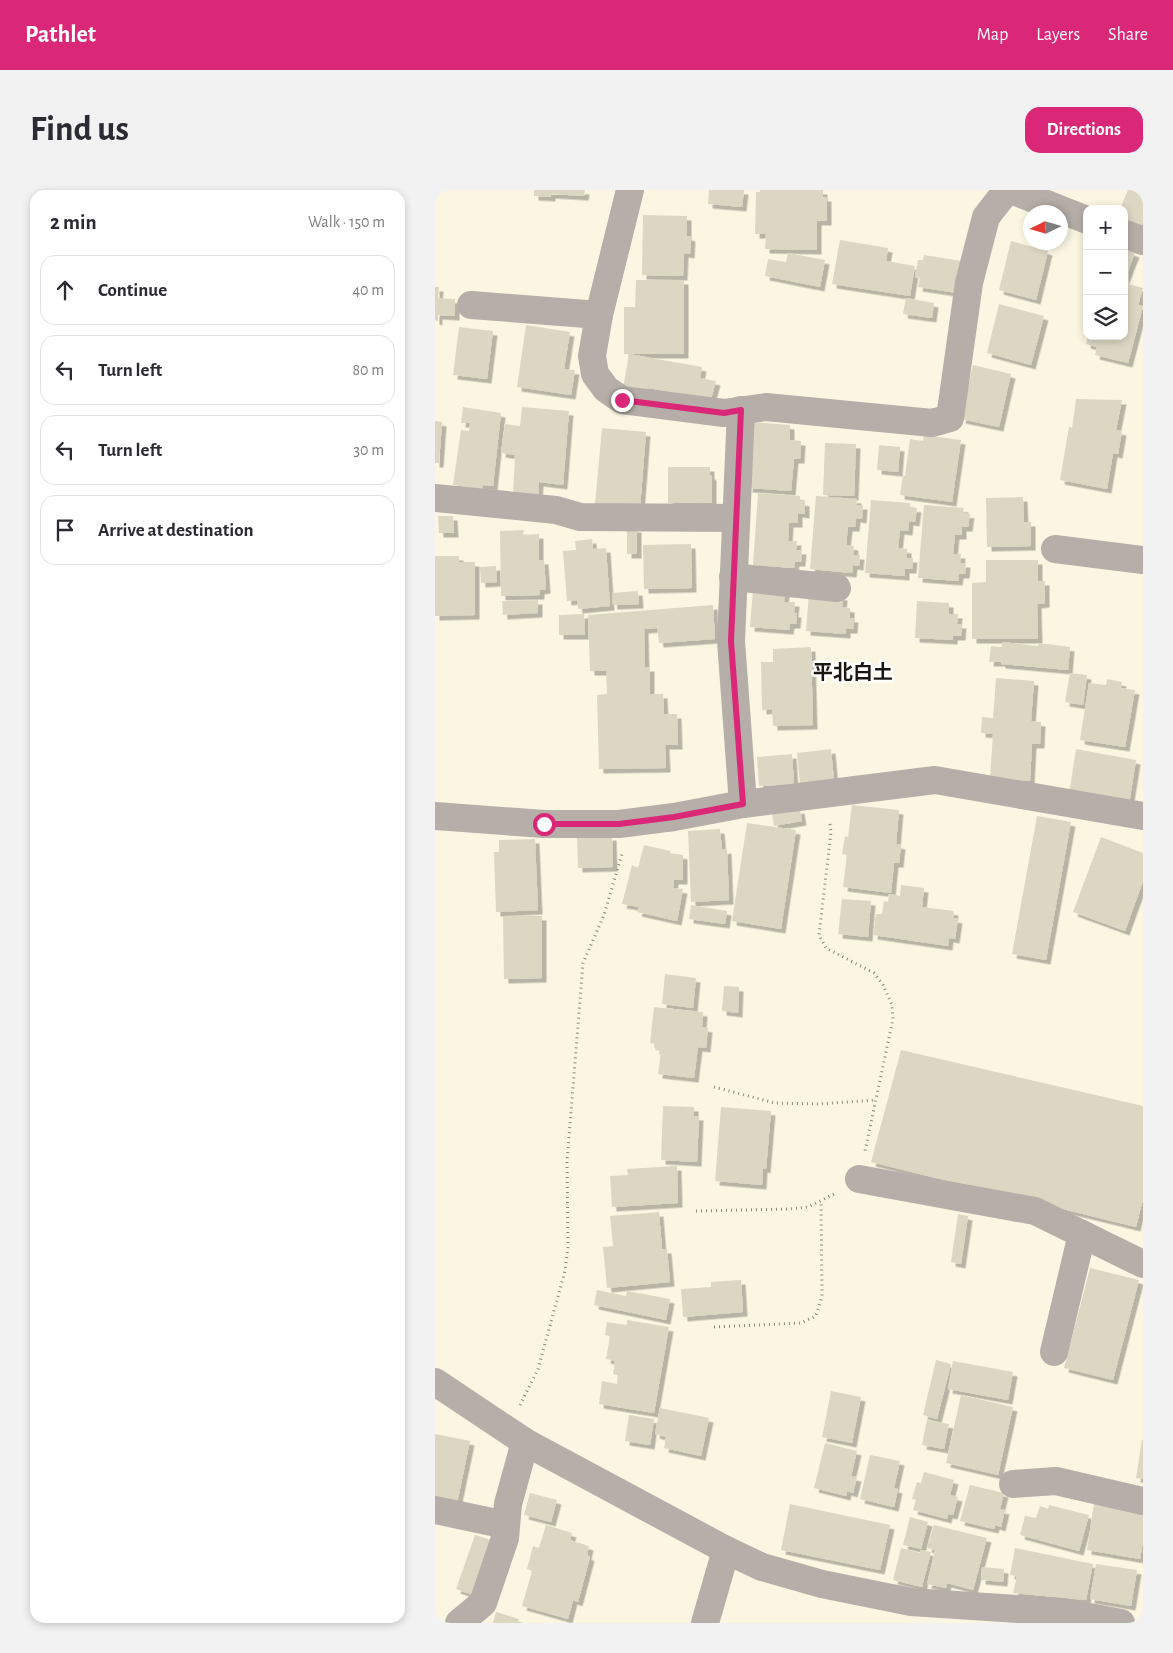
<!DOCTYPE html>
<html lang="en">
<head>
<meta charset="utf-8">
<style>
  :root { --surface:#fff; --page:#f2f2f3; --text:#2b2b33; --muted:#7c7c81; --line:#e1e1e2; --accent:#db2777 }
  body { margin:0; font-family:"Alegreya Sans","Noto Sans JP",sans-serif; background:var(--page); color:var(--text) }
  .controls { position:absolute; right:15px; top:15px; display:grid; overflow:hidden; border-radius:10px; box-shadow:0 2px 8px #0003 }
  .controls button { width:45px; height:45px; display:grid; place-items:center; padding:0; border:0; border-bottom:1px solid var(--line); background:var(--surface); color:var(--text); font:25px sans-serif }
  .compass { position:absolute; left:588px; top:15px; width:45px; height:45px; border-radius:50%; background:var(--surface); box-shadow:0 2px 8px #0003; rotate:265deg }
  .stop { position:absolute; width:15px; height:15px; margin:-11px; border:4px solid #db2777; border-radius:50%; background:#fff }
  .stop.end { background:#db2777; border-color:#fff; box-shadow:0 1px 5px #0008 }
  .list { margin:0; padding:0; list-style:none }
  h2 { display:flex; justify-content:space-between; align-items:center; height:65px; margin:0; padding:0 20px; font-size:21px }
  h2 small { font-size:16px; font-weight:400; color:var(--muted) }
  .list li { display:grid; grid-template-columns:32px 1fr auto; gap:15px; align-items:center; box-sizing:border-box; height:70px; margin:0 10px 10px; padding:0 10px; border:1px solid var(--line); border-radius:15px }
  .list b { display:block; font-size:19px; white-space:nowrap }
  .list em { font-size:16px; font-style:normal; color:var(--muted) }
  .icon { flex:none; width:28px; height:28px; fill:none; stroke:currentColor; stroke-width:2; stroke-linecap:round; stroke-linejoin:round }
  .map { position:relative; flex:none; width:708px; height:1433px; overflow:hidden; border-radius:15px }
  header { display:flex; align-items:center; gap:30px; box-sizing:border-box; height:70px; padding:0 25px; background:var(--accent); color:#fff }
  header strong { font-size:24px }
  nav { display:flex; gap:28px; margin-inline-start:auto; font-size:18px }
  .intro { display:flex; align-items:center; justify-content:space-between; box-sizing:border-box; height:120px; padding:0 30px }
  h1 { margin:0; font-size:35px }
  .button { padding:12px 22px; border-radius:15px; background:var(--accent); color:#fff; font-size:18px; font-weight:700 }
  main { display:flex; gap:30px; padding:0 30px }
  aside { flex:1; background:var(--surface); border-radius:15px; box-shadow:0 2px 8px #0003 }
  .map>svg:first-child { display:block }
  .building { fill:#dbd7c3; filter:url(#shadow) }
  .lines { fill:none; stroke-linecap:round; stroke-linejoin:round }
  .path { stroke:#8c897c; stroke-width:3; stroke-dasharray:1 4; stroke-linecap:butt }
  .minor { stroke:#b6aea8; stroke-width:28 }
  .route { stroke:#db2777; stroke-width:6 }
  .labels { text-anchor:middle; dominant-baseline:central; stroke-width:5; stroke-linejoin:round; paint-order:stroke }
  .quarter-label { font-size:20px; font-weight:bold; fill:#181610; stroke:#fff }
</style>
</head>
<body>
<header>
<strong>Pathlet</strong>
<nav><a>Map</a><a>Layers</a><a>Share</a></nav>
</header>
<div class="intro"><h1>Find us</h1><a class="button">Directions</a></div>
<main>
<aside>
<h2>2 min<small>Walk · 150 m</small></h2>
<ul class="list">
<li><svg class="icon" aria-label="ahead" viewBox="0 0 24 24"><path d="M12 20V5M6 11l6-6 6 6"/></svg><div><b>Continue</b></div><em>40 m</em></li>
<li><svg class="icon" aria-label="left" viewBox="0 0 24 24"><path d="M17 20v-9H6M10 6l-5 5 5 5"/></svg><div><b>Turn left</b></div><em>80 m</em></li>
<li><svg class="icon" aria-label="left" viewBox="0 0 24 24"><path d="M17 20v-9H6M10 6l-5 5 5 5"/></svg><div><b>Turn left</b></div><em>30 m</em></li>
<li><svg class="icon" aria-label="arrive" viewBox="0 0 24 24"><path d="M6 21V4h12l-3 4 3 4H6"/></svg><div><b>Arrive at destination</b></div></li>
</ul>
</aside>
<div class="map">
<svg width="708" height="1433" viewBox="0 0 708 1433">
  <defs>
    <filter id="shadow"><feDropShadow dx="4.5" dy="4.5" stdDeviation="0" flood-color="#0004"/></filter>
  </defs>
  <rect width="100%" height="100%" fill="#faf6e2"/>
  <g class="building">
    <polygon points="99,0 150,0 149,6 116,4 116,7 99,6"/>
    <polygon points="274,0 309,0 307,17 273,14"/>
    <polygon points="325,0 388,0 388,7 392,7 392,31 382,31 382,60 330,59 331,44 320,44 321,2 325,2"/>
    <polygon points="693,0 708,0 708,35 689,28 689,19 685,19"/>
    <polygon points="208,25 252,26 252,46 256,47 255,64 249,63 248,86 207,85"/>
    <polygon points="405,50 453,58 451,71 480,76 475,106 397,94"/>
    <polygon points="576,51 613,61 601,110 564,100"/>
    <polygon points="689,59 700,63 689,91"/>
    <polygon points="353,63 390,70 385,97 330,86 333,69 351,72"/>
    <polygon points="489,65 527,71 522,103 483,97 485,88 480,87 483,70 488,70"/>
    <polygon points="201,90 249,90 249,164 189,164 189,117 200,117"/>
    <polygon points="689,93 708,98 703,115 708,116 693,173 660,165 662,157 651,154 653,146 689,146"/>
    <polygon points="0,97 4,97 3,108 20,109 20,126 3,125 3,131 0,130"/>
    <polygon points="471,108 499,113 497,128 468,124"/>
    <polygon points="564,114 609,126 596,175 552,163"/>
    <polygon points="91,135 135,142 129,179 140,180 136,205 82,197"/>
    <polygon points="24,137 58,141 52,189 18,185"/>
    <polygon points="194,164 267,177 265,188 281,191 276,209 213,198 213,203 188,198"/>
    <polygon points="538,175 576,184 564,237 526,229"/>
    <polygon points="641,209 687,210 681,240 687,241 683,264 678,263 672,299 625,290 634,237 637,238"/>
    <polygon points="28,217 66,223 58,296 48,295 47,299 18,295 26,240 34,241 35,233 26,233"/>
    <polygon points="87,217 134,221 128,295 104,292 103,308 78,305 80,265 66,263 70,234 85,236"/>
    <polygon points="0,231 7,232 4,273 0,273"/>
    <polygon points="318,232 355,235 355,250 366,251 365,269 359,269 356,301 313,298"/>
    <polygon points="167,238 211,242 205,318 160,314"/>
    <polygon points="489,245 526,250 517,312 465,305 468,286 470,286 475,249 488,251"/>
    <polygon points="390,253 421,254 419,306 388,305"/>
    <polygon points="444,255 465,257 463,282 442,280"/>
    <polygon points="233,277 275,277 275,285 277,286 277,313 233,313"/>
    <polygon points="323,303 365,306 365,311 370,312 370,324 363,323 363,333 354,333 353,351 362,351 361,360 367,360 366,372 360,372 359,378 318,375"/>
    <polygon points="381,306 422,309 421,315 428,315 427,329 421,328 420,337 413,337 411,355 419,356 418,365 425,365 424,376 418,375 417,383 375,379"/>
    <polygon points="588,307 589,332 596,332 596,356 552,357 551,308"/>
    <polygon points="436,310 475,313 475,317 482,318 480,332 474,331 473,341 465,340 463,358 472,359 472,368 478,368 477,379 470,379 470,386 430,383"/>
    <polygon points="489,315 529,318 528,323 535,324 533,337 527,337 527,345 520,345 518,364 526,364 525,373 531,373 530,384 524,384 523,391 483,388"/>
    <polygon points="3,326 18,326 19,343 4,343"/>
    <rect x="192" y="338" width="10" height="26"/>
    <polygon points="89,340 88,345 104,344 104,370 109,370 111,399 105,400 105,405 66,406 65,341"/>
    <polygon points="157,349 158,359 171,358 175,416 143,419 142,410 132,411 128,361 141,360 140,351"/>
    <polygon points="256,354 257,398 209,399 208,355"/>
    <polygon points="0,366 24,366 24,372 40,372 40,425 0,426"/>
    <polygon points="551,370 603,370 603,391 610,391 610,413 602,414 603,449 537,449 537,393 551,392"/>
    <polygon points="61,376 62,392 46,393 45,377"/>
    <polygon points="318,400 350,402 349,412 360,412 359,423 362,423 361,434 355,434 354,440 315,437"/>
    <polygon points="203,401 204,414 178,415 177,403"/>
    <polygon points="374,403 408,406 407,417 415,418 415,428 419,428 418,439 411,439 411,444 371,441"/>
    <polygon points="103,410 103,423 68,425 67,411"/>
    <polygon points="482,411 514,413 514,424 523,424 522,434 527,434 526,446 518,446 518,450 480,448"/>
    <polygon points="278,415 280,449 224,453 222,438 209,439 210,477 215,477 215,504 228,504 229,524 242,524 243,555 230,555 231,578 164,579 162,505 172,504 171,481 155,481 153,425"/>
    <polygon points="149,424 150,445 124,445 124,425"/>
    <polygon points="567,452 603,456 604,453 635,457 633,480 566,474 566,472 554,472 556,456 567,457"/>
    <polygon points="376,457 378,535 338,536 337,519 327,520 326,472 338,472 338,459"/>
    <polygon points="635,483 652,485 648,515 630,512"/>
    <polygon points="561,488 599,491 596,531 606,532 605,554 597,554 595,591 555,588 558,544 546,543 547,527 558,528"/>
    <polygon points="672,489 687,492 686,498 700,500 690,557 645,550 654,493 671,495"/>
    <polygon points="396,559 399,591 365,594 362,563"/>
    <polygon points="641,559 701,570 694,614 634,604"/>
    <polygon points="357,564 359,594 324,596 322,567"/>
    <polygon points="417,615 464,620 461,654 466,655 464,673 459,673 456,703 408,697 412,665 407,664 410,646 413,647"/>
    <polygon points="365,619 367,631 339,636 337,624"/>
    <polygon points="602,626 636,632 611,770 577,764"/>
    <polygon points="312,633 361,640 346,739 297,731"/>
    <polygon points="285,639 287,660 292,659 294,710 256,712 253,641"/>
    <polygon points="177,646 178,677 143,678 142,647"/>
    <polygon points="666,647 708,663 708,691 690,741 638,722"/>
    <polygon points="100,649 103,720 61,722 59,662 64,662 64,650"/>
    <polygon points="209,655 235,661 235,663 248,665 248,690 239,690 238,698 248,699 242,731 202,722 204,717 187,714 197,675 203,678"/>
    <polygon points="466,695 489,698 487,717 519,721 518,728 523,729 520,749 514,748 513,756 438,745 441,724 447,724 449,711 453,712 454,704 465,706"/>
    <polygon points="407,709 436,711 433,747 403,744"/>
    <polygon points="256,715 292,721 290,734 254,729"/>
    <polygon points="68,726 107,726 107,788 69,789"/>
    <polygon points="230,784 261,788 258,818 227,814"/>
    <polygon points="289,796 304,797 303,823 287,821"/>
    <polygon points="219,817 268,822 267,837 273,838 271,858 263,857 259,888 223,884 226,861 220,860 221,854 215,853"/>
    <polygon points="466,860 708,916 708,1009 701,1037 436,972"/>
    <polygon points="228,916 259,917 259,926 264,926 262,972 226,970"/>
    <polygon points="286,917 336,921 331,979 328,978 327,995 280,991"/>
    <polygon points="242,976 243,1013 177,1017 175,986 193,985 192,979"/>
    <polygon points="224,1022 227,1059 232,1059 235,1092 172,1098 168,1057 178,1056 175,1026"/>
    <polygon points="523,1024 533,1026 526,1074 516,1072"/>
    <polygon points="655,1078 704,1090 678,1190 629,1178"/>
    <polygon points="306,1090 308,1122 248,1127 246,1099 276,1097 276,1092"/>
    <polygon points="162,1100 191,1106 192,1101 235,1109 231,1130 159,1115"/>
    <polygon points="192,1130 234,1137 219,1223 164,1214 167,1191 182,1194 183,1185 178,1184 180,1171 171,1169 175,1146 170,1145 172,1132 192,1135"/>
    <polygon points="501,1170 516,1174 502,1229 488,1225"/>
    <polygon points="518,1171 578,1182 573,1210 513,1199"/>
    <polygon points="396,1201 426,1207 417,1253 387,1247"/>
    <polygon points="526,1205 578,1217 563,1285 511,1273"/>
    <polygon points="225,1218 274,1228 266,1266 229,1258 231,1247 220,1244"/>
    <polygon points="194,1225 219,1229 215,1255 190,1251"/>
    <polygon points="492,1230 514,1234 509,1259 487,1255"/>
    <polygon points="0,1244 35,1251 21,1318 0,1314"/>
    <polygon points="707,1250 708,1250 708,1289 701,1288"/>
    <polygon points="390,1253 422,1261 416,1286 422,1287 418,1303 412,1301 411,1306 379,1298"/>
    <polygon points="435,1265 465,1271 459,1298 463,1299 459,1317 425,1309"/>
    <polygon points="489,1282 519,1290 515,1305 523,1307 518,1325 513,1324 512,1329 478,1320 481,1310 477,1309 482,1292 486,1293"/>
    <polygon points="535,1295 569,1303 565,1319 570,1320 566,1337 560,1335 559,1339 525,1331"/>
    <polygon points="95,1303 122,1310 116,1332 89,1325"/>
    <polygon points="659,1313 708,1322 708,1350 705,1369 652,1360"/>
    <polygon points="355,1314 455,1335 445,1380 346,1360"/>
    <polygon points="614,1315 654,1325 644,1361 585,1345 590,1326 601,1328 605,1316 613,1319"/>
    <polygon points="475,1327 493,1332 486,1359 468,1355"/>
    <polygon points="111,1335 137,1343 135,1350 154,1356 152,1365 155,1367 143,1412 138,1410 133,1429 87,1416 97,1381 92,1379 98,1356 104,1358"/>
    <polygon points="499,1335 552,1348 538,1400 512,1393 511,1398 492,1394 500,1360 492,1358"/>
    <polygon points="40,1345 59,1351 41,1406 21,1399"/>
    <polygon points="466,1358 485,1363 486,1360 496,1362 487,1397 458,1390"/>
    <polygon points="580,1358 658,1374 651,1410 578,1403 582,1386 575,1385"/>
    <polygon points="661,1374 702,1380 696,1416 655,1409"/>
    <polygon points="547,1377 569,1379 568,1392 546,1390"/>
    <polygon points="61,1422 84,1429 83,1433 58,1433"/>
  </g>
  <g class="lines">
    <g class="path">
      <polyline points="395,634 396,642 384,745 391,758 439,783 448,795 457,815 458,829 430,961"/>
      <polyline points="279,897 340,913 384,914 441,910"/>
      <polyline points="261,1021 354,1019 373,1017 399,1004"/>
      <polyline points="279,1137 366,1133 381,1126 387,1106 386,1011"/>
      <polyline points="85,1215 103,1179 130,1081 133,1057 132,972 148,773 169,725 187,664"/>
    </g>
    <g class="minor">
      <polyline points="195,0 164,125 157,166 160,184 171,199 187,210 289,223 331,217 497,233 515,228 534,93 551,27 572,0"/>
      <polyline points="576,0 652,30"/>
      <polyline points="689,44 708,51"/>
      <polyline points="36,115 164,125"/>
      <polyline points="306,220 296,451 308,614"/>
      <polyline points="0,308 121,320 145,327 301,328"/>
      <polyline points="620,359 708,370"/>
      <polyline points="298,387 402,398"/>
      <polyline points="0,626 109,634 184,634 239,627 308,614 500,590 708,626"/>
      <polyline points="424,989 600,1021 708,1074"/>
      <polyline points="619,1162 647,1044"/>
      <polyline points="0,1192 90,1252 291,1360 327,1377 387,1394 476,1412 628,1422 686,1433"/>
      <polyline points="578,1294 621,1291 708,1311"/>
      <polyline points="0,1320 71,1335"/>
      <polyline points="24,1433 48,1413 70,1348 73,1314 90,1252"/>
      <polyline points="270,1433 291,1360"/>
    </g>
  </g>
  <g class="lines">
    <polyline class="route" points="109,634 184,634 239,627 308,614 296,451 306,220 289,223 187,210"/>
  </g>
  <g class="labels">
    <g class="quarter-label">
      <text x="418" y="483">平北白土</text>
    </g>
  </g>
</svg>
<div class="controls">
<button>+</button>
<button>−</button>
<button><svg class="icon" aria-label="layers" viewBox="0 0 24 24"><path d="M12 4l9 5-9 5-9-5zM3 14l9 5 9-5"/></svg></button>
</div>
<svg class="compass" viewBox="-18 -18 36 36"><path d="M0-13l5 13h-10z" fill="#e53935"/><path d="M0 13l5-13h-10z" fill="#7c7c81"/></svg>
<div class="stop" style="left:109px;top:634px"></div>
<div class="stop end" style="left:187px;top:210px"></div>
</div>
</main>
</body>
</html>
